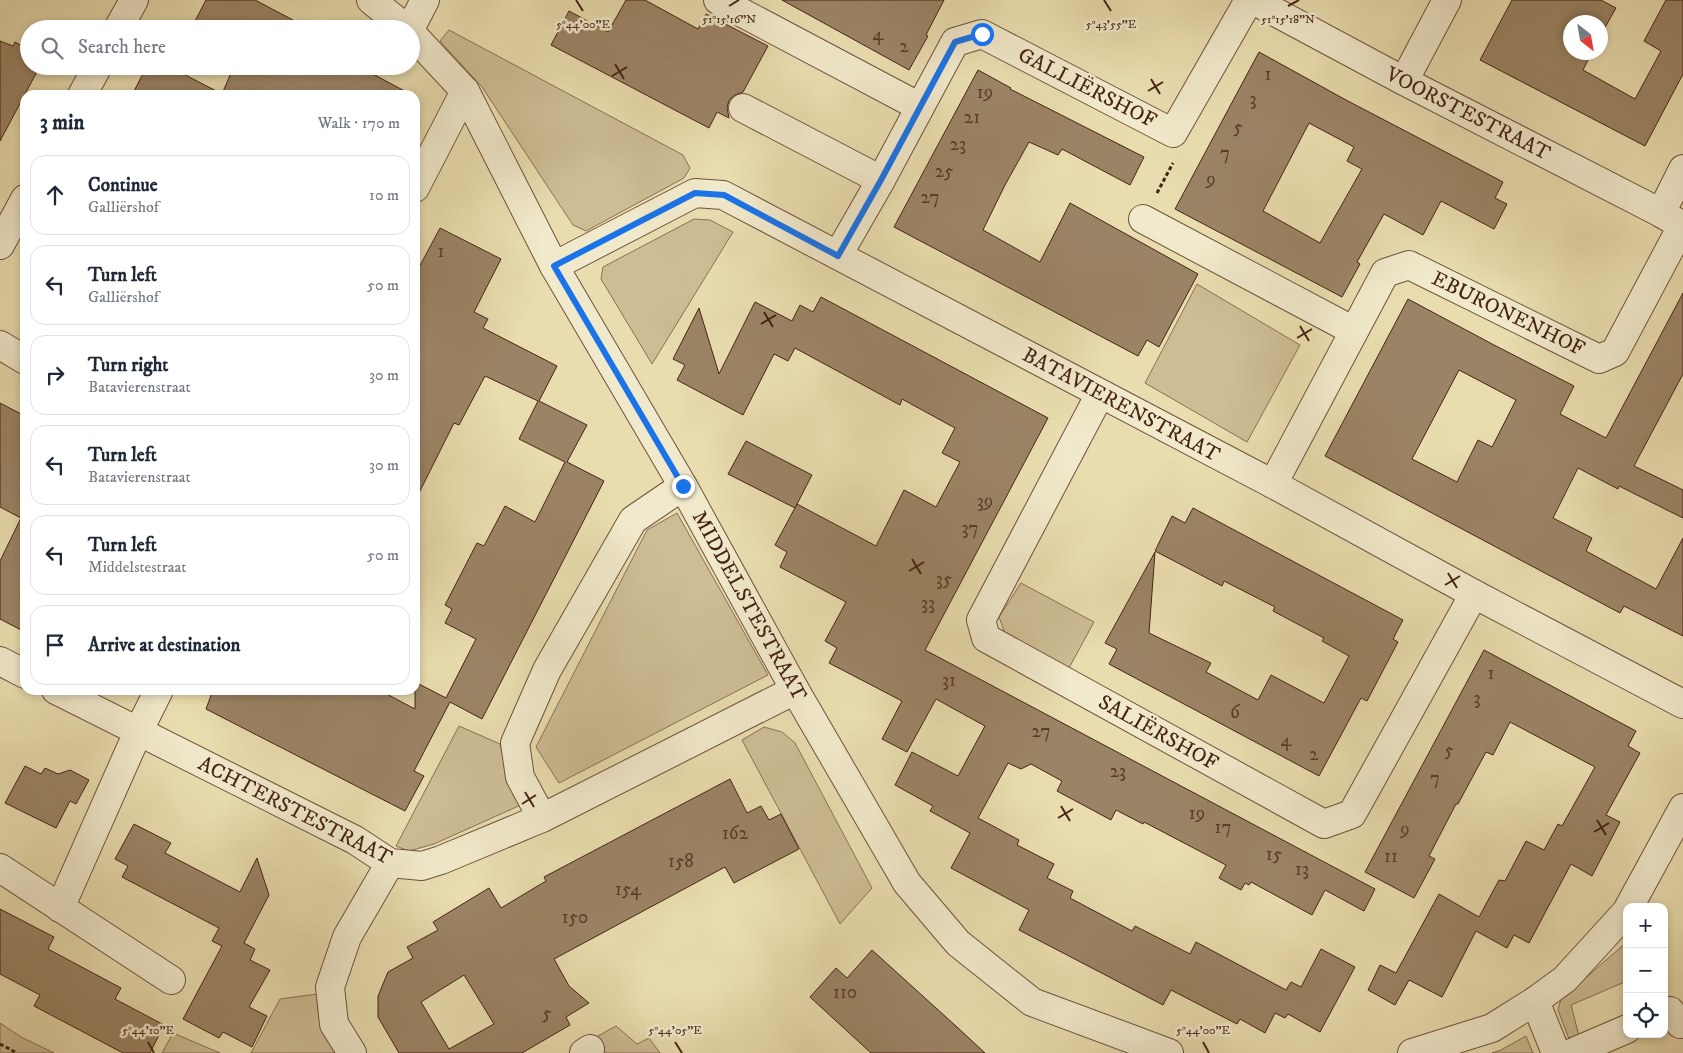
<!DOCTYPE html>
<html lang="en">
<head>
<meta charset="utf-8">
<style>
  :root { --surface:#fff; --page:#f6f6f7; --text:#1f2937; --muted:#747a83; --line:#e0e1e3 }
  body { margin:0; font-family:"IM FELL DW Pica",serif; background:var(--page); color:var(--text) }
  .controls { position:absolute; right:15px; bottom:15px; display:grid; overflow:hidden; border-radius:10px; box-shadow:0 2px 8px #0003 }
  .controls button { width:45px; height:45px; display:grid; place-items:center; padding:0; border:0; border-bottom:1px solid var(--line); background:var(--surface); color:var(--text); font:25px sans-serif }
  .compass { position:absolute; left:1563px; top:15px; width:45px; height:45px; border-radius:50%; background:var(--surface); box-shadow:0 2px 8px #0003; rotate:149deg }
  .stop { position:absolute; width:15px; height:15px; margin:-11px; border:4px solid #1a73e8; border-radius:50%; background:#fff }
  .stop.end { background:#1a73e8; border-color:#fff; box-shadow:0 1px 5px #0008 }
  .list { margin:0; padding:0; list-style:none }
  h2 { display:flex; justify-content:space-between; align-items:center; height:65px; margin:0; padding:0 20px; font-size:21px }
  h2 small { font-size:16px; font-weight:400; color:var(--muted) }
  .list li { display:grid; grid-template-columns:32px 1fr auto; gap:15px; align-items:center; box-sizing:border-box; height:80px; margin:0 10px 10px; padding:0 10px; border:1px solid var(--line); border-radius:15px }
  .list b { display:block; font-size:19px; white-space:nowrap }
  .list p { margin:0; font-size:16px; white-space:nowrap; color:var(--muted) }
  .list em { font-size:16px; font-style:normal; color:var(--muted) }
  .icon { flex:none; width:28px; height:28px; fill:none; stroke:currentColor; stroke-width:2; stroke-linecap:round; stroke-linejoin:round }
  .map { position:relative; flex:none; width:1683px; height:1053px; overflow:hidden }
  .search { position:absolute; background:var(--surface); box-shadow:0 2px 8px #0003; left:20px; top:20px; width:400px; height:55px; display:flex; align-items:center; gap:12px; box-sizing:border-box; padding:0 18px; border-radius:28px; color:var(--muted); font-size:19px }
  .panel { position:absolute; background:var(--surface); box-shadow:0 2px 8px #0003; left:20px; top:90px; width:400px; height:605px; border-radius:15px }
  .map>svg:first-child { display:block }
  .green { fill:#cdbd95; stroke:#8a7055 }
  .building { fill:#9b8465; stroke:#462315; fill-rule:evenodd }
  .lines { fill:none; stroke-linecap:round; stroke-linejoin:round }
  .minor-casing { stroke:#6f523c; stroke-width:30 }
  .path { stroke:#462315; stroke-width:3; stroke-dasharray:4 2.5; stroke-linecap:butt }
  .minor { stroke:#f1e9cb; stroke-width:28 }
  .route { stroke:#1a73e8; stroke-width:6 }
  .ticks { fill:none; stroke:#462315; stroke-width:2 }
  .labels { text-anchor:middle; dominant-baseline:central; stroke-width:5; stroke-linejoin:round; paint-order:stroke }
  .number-label { font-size:19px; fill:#5b3b29 }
  .street-label { font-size:21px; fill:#462315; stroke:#f1e9cb }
  .ticks-label { font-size:12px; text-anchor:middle; fill:#462315; stroke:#f1e9cb; stroke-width:5; stroke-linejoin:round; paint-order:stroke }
</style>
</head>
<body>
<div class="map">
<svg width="1683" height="1053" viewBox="0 0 1683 1053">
  <rect width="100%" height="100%" fill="#e9ddaf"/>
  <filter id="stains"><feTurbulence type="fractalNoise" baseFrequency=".004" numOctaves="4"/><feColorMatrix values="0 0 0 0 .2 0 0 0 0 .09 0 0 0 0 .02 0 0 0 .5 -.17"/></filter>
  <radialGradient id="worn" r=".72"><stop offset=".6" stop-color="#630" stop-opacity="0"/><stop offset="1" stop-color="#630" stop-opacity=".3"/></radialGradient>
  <g class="green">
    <polygon points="449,30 683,155 690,168 684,178 586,231 573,225 482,87 440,41"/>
    <polygon points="694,219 710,220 733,232 652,364 601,279 603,267"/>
    <polygon points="1197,284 1300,345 1247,442 1145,383"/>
    <polygon points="677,513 768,675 559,783 536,747 647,530"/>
    <polygon points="1021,583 1094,622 1069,668 1005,633 999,617"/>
    <polygon points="459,726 500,744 508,777 523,804 434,844 409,851 396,846"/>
    <polygon points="764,727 782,732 795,743 872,888 840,924 742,740"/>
    <polygon points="1627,942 1627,981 1571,1005 1580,1040 1571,1044 1558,1010 1561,999"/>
    <polygon points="317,994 337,1053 251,1053 280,999"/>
    <polygon points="0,1023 21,1037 54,1053 0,1053"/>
    <polygon points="616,1026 637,1044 649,1038 660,1053 606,1053 596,1037"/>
    <polygon points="173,1033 220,1053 162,1053"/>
    <polygon points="1526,1036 1533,1053 1492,1053 1501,1050"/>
  </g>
  <g class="building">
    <polygon points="206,0 255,0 310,29 210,29 195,21"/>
    <polygon points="626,0 645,0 698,29 706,14 768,46 743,92 735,95 729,100 727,108 729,118 717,112 709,128 551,45 569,11 608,32"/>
    <polygon points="782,0 944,0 926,35 928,36 909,70"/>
    <polygon points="1512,0 1601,0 1616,8 1600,36 1600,22 1570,22 1570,52 1592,52 1583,70 1635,99 1661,51 1644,41 1666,0 1683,0 1683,74 1645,146 1480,60"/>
    <polygon points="0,41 13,46 15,42 29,50 29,66 40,66 0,141"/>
    <path d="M 1259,52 L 1346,100 L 1503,182 L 1495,198 L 1507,204 L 1494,229 L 1441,201 L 1423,235 L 1384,214 L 1357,262 L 1360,264 L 1342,297 L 1175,209 ZM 1309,123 L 1354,147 L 1347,161 L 1362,169 L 1320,243 L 1263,211 Z"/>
    <polygon points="147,66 168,66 222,94 234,66 358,66 412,95 132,95"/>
    <polygon points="978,70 1011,88 1010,89 1144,157 1130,185 1062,149 1058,155 1029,142 1005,185 983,230 1040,262 1070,203 1198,274 1159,347 1147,340 1138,356 894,227"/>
    <polygon points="440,228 501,259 474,312 488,319 483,328 557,366 539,401 587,425 567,462 604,481 482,719 450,702 414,771 424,776 405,811 206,709 213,690 379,690 415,709 415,682 446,698 476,639 445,623 452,609 445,605 477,543 484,546 505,506 535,522 565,462 519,439 538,401 485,376 459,425 454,423 415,501 415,275"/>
    <path d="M 1683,293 L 1683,374 L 1634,466 L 1683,490 L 1683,518 L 1619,486 L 1618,489 L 1578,468 L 1553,518 L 1592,538 L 1586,551 L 1656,589 L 1683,538 L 1683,636 L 1624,606 L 1620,613 L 1325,456 L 1408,299 L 1494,345 L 1574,386 L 1560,414 L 1606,438 ZM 1459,370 L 1516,400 L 1492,447 L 1478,440 L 1457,482 L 1412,459 Z"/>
    <polygon points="821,297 1048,418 925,650 1375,889 1364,911 1325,890 1312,915 1251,882 1249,885 1245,883 1241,890 1219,878 1226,865 1144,822 1143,824 1116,810 1111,820 1057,791 1062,781 1031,764 1021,769 1008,763 978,818 1019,840 1017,845 1054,864 1047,878 1073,891 1070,898 1132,931 1135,926 1190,954 1196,942 1286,990 1291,982 1301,987 1321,949 1355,967 1320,1032 1288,1014 1285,1018 1275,1013 1265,1033 1240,1019 1237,1024 1171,990 1163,1005 1019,930 1029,910 951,868 970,833 930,811 933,806 895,785 912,752 958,776 985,726 936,699 907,752 882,739 902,701 829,663 837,648 825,641 846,602 780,567 787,552 775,545 797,504 876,546 904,490 936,507 960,462 942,453 955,428 902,399 900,405 795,348 788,361 774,354 743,415 677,380 685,365 673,359 699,308 719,374 755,302 792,321 800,305 813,312"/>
    <polygon points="0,403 25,416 25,632 0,619 0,561 21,518 0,507"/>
    <polygon points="746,441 812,475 795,508 728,474"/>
    <polygon points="1193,508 1403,620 1393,639 1398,642 1367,701 1361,698 1319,776 1109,664 1117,649 1105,643 1155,552 1149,633 1211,663 1206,672 1258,700 1271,675 1324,703 1349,656 1322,641 1324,638 1273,611 1275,607 1224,581 1222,586 1155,551 1172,516 1185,523"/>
    <polygon points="1484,650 1636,731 1628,746 1640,753 1606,815 1620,822 1592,876 1571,864 1529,943 1514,935 1507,948 1476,931 1442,997 1409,980 1395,1005 1368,990 1380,965 1396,973 1439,894 1479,917 1499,880 1505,881 1526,841 1544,850 1558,824 1562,826 1595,767 1510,722 1493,755 1486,752 1458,804 1456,804 1429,856 1435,859 1414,898 1365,872"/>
    <polygon points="25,766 41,774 45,768 58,774 70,770 89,780 76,804 70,801 56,828 5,803"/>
    <path d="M 730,779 L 747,813 L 761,806 L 769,820 L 781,814 L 799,849 L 734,883 L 725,867 L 554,959 L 569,986 L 589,1003 L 566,1017 L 570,1025 L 522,1053 L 399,1053 L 378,1017 L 378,996 L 388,972 L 413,958 L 407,947 L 438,930 L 433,922 L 489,888 L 501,908 L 546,881 L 544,877 ZM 464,975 L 494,1024 L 449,1049 L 421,1002 Z"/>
    <polygon points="134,824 171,843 165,853 240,892 257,858 269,895 244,943 255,949 250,960 270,970 249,1007 267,1016 252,1047 223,1032 219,1038 183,1019 222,946 212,941 219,928 122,877 128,866 115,859"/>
    <polygon points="0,909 54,937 48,949 121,988 115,999 164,1025 150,1053 123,1053 34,1006 40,995 0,974"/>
    <polygon points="872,950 957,1027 985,1053 871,1053 810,997 836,968 847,978"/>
  </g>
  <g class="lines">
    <g class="minor-casing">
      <g id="minor">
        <polyline points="371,0 407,29"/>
        <polyline points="718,0 920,107"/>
        <polyline points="1253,0 1404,81 1661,213 1683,226"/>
        <polyline points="118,29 134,0"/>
        <polyline points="410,29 425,0"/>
        <polyline points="411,33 465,91 554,266 683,486 795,690 907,883 958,943 1032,1002 1169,1053"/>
        <polyline points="1404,81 1447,0"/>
        <polyline points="82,95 98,66"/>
        <polyline points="743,108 881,180"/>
        <polyline points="415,188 465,91"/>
        <polyline points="1661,213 1683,169"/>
        <polyline points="1143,219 1354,331"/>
        <polyline points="0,245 25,199"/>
        <polyline points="838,255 881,180 955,42 982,34 1173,133 1249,0"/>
        <polyline points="554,266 695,193 723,195 1273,484 1474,594 1683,704"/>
        <polyline points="0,345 25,360"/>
        <polyline points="1100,394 981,620 986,638 1324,824 1352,814 1474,594"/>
        <polyline points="1273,484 1385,273 1409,265 1599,359 1615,352 1682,226"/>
        <polyline points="0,661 25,674"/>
        <polyline points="56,690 355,840 390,863 422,866 441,860 542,818 795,690"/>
        <polyline points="542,818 520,777 515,743 547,670 633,520 683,486"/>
        <polyline points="0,868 171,980"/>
        <polyline points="1629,907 1683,808"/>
        <polyline points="60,908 138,732 159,690"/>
        <polyline points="1535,1001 1556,1053"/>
        <polyline points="1664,1013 1670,1011 1680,1024 1683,1023"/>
        <polyline points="352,1053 334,1024 330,987 347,937 390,863"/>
        <polyline points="584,1053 590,1049"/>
        <polyline points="1412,1053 1492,1028 1535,1001 1565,979 1627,911"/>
        <polyline points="1571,1053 1627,1029"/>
      </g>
    </g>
    <g class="path">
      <polyline points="1157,193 1173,163"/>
      <polyline points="0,1044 17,1053"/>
    </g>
    <use href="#minor" class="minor"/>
  </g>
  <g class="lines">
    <polyline class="route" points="683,486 554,266 695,193 724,195 838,256 881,180 955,42 982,34"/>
  </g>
  <path class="ticks" d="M 576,0 L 583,11M 1104,0 L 1111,11M 729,6 L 739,0M 1288,6 L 1299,0M 615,64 L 624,79M 612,76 L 627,67M 1151,79 L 1160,94M 1148,91 L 1163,82M 764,312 L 773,327M 761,324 L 776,315M 1300,326 L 1309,341M 1297,338 L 1312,329M 912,559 L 921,574M 909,571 L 924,562M 1448,573 L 1457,588M 1445,585 L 1460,576M 525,792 L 534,807M 522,804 L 536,795M 1061,806 L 1070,821M 1058,818 L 1073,809M 1597,820 L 1606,835M 1594,832 L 1609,823M 148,1042 L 154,1053M 675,1042 L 682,1053M 1203,1042 L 1209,1053"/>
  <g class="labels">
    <g class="number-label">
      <text x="878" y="34">4</text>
      <text x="904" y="46">2</text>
      <text x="1268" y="74">1</text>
      <text x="985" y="92">19</text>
      <text x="1253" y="99">3</text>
      <text x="972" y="117">21</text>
      <text x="1238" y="127">5</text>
      <text x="958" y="144">23</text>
      <text x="1225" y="153">7</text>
      <text x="944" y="171">25</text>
      <text x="1211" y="179">9</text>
      <text x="930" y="197">27</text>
      <text x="441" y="251">1</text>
      <text x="985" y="501">39</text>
      <text x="970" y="528">37</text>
      <text x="944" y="579">35</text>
      <text x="928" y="603">33</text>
      <text x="1491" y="673">1</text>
      <text x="949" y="680">31</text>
      <text x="1477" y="698">3</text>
      <text x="1235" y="712">6</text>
      <text x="1041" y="731">27</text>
      <text x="1286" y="740">4</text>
      <text x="1449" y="750">5</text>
      <text x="1314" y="754">2</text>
      <text x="1118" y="771">23</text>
      <text x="1435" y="778">7</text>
      <text x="1197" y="813">19</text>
      <text x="1223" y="827">17</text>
      <text x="1405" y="829">9</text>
      <text x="735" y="833">162</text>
      <text x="1274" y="854">15</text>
      <text x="1391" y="856">11</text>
      <text x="681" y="861">158</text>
      <text x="1302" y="869">13</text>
      <text x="628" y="889">154</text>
      <text x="575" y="917">150</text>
      <text x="845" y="992">110</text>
      <text x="547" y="1013">5</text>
    </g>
    <g class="street-label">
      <text transform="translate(1087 88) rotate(27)">GALLIËRSHOF</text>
      <text transform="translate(1468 114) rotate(27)">VOORSTESTRAAT</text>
      <text transform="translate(1508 314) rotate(26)">EBURONENHOF</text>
      <text transform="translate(1121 405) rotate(28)">BATAVIERENSTRAAT</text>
      <text transform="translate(749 606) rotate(61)">MIDDELSTESTRAAT</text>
      <text transform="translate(1158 733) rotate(29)">SALIËRSHOF</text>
      <text transform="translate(295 811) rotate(27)">ACHTERSTESTRAAT</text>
    </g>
  </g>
  <g class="ticks-label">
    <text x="729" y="23">51°15'16"N</text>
    <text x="1288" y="23">51°15'18"N</text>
    <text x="583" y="28">5°44'00"E</text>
    <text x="1111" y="28">5°43'55"E</text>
    <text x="148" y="1034">5°44'10"E</text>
    <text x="675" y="1034">5°44'05"E</text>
    <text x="1203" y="1034">5°44'00"E</text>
  </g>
  <rect width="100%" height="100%" filter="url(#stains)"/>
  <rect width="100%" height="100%" fill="url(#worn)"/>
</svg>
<div class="controls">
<button>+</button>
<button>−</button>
<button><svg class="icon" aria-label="locate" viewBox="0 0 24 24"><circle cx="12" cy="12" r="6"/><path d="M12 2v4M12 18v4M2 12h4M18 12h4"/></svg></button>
</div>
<svg class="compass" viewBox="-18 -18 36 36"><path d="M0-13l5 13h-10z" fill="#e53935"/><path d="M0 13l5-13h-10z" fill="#747a83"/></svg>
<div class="stop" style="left:982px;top:34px"></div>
<div class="stop end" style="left:683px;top:486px"></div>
<div class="search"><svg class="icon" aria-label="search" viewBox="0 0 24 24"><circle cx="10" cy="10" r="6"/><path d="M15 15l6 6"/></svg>Search here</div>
<section class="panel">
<h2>3 min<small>Walk · 170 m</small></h2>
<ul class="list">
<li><svg class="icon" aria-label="ahead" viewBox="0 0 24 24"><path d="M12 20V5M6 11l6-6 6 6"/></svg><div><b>Continue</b><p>Galliërshof</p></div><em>10 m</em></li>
<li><svg class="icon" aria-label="left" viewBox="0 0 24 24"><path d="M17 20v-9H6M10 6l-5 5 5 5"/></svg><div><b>Turn left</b><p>Galliërshof</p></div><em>50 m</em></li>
<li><svg class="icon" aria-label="right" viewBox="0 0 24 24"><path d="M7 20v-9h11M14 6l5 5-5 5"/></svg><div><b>Turn right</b><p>Batavierenstraat</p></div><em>30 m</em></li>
<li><svg class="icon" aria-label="left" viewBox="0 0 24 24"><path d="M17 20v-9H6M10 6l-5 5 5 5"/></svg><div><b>Turn left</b><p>Batavierenstraat</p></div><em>30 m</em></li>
<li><svg class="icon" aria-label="left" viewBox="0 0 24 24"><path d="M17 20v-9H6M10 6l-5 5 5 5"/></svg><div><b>Turn left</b><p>Middelstestraat</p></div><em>50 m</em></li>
<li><svg class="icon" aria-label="arrive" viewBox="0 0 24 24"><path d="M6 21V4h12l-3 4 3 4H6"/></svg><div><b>Arrive at destination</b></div></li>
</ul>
</section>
</div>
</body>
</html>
